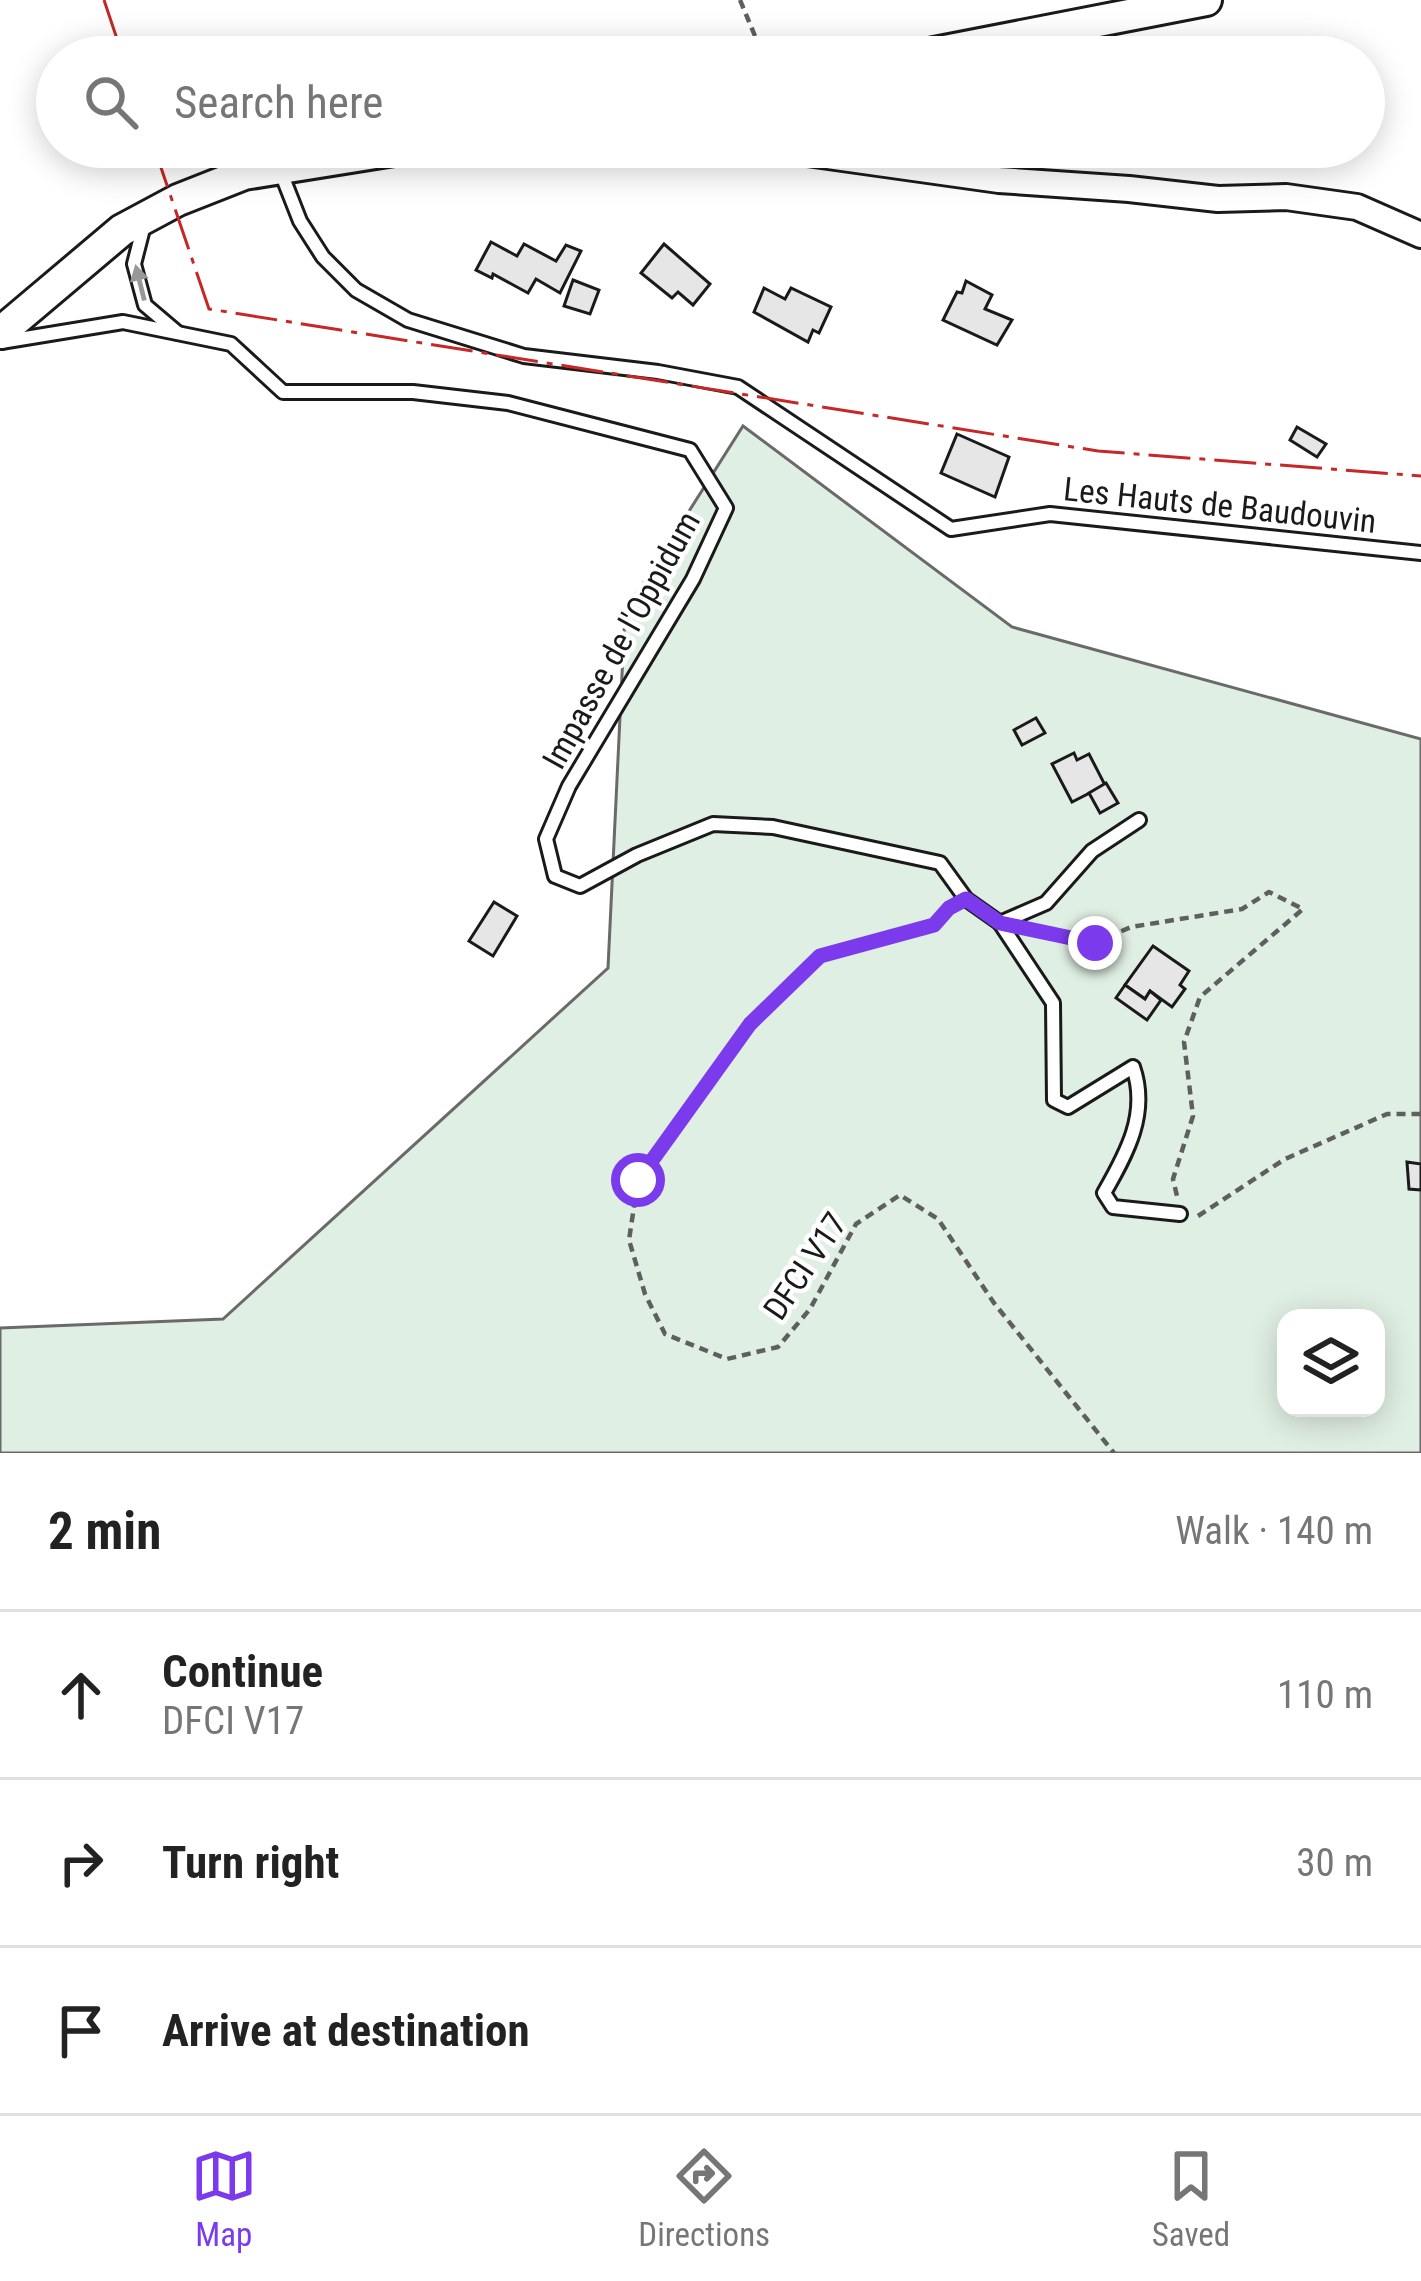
<!DOCTYPE html>
<html lang="en">
<head>
<meta charset="utf-8">
<style>
  :root { --surface:#fff; --page:#f2f2f2; --text:#222; --muted:#767676; --line:#e0e0e0; --accent:#7c3aed }
  body { margin:0; font-family:"Roboto Condensed",sans-serif; background:var(--page); color:var(--text) }
  .controls { position:absolute; right:36px; bottom:36px; display:grid; overflow:hidden; border-radius:24px; box-shadow:0 6px 30px #0003 }
  .controls button { width:108px; height:108px; display:grid; place-items:center; padding:0; border:0; border-bottom:3px solid var(--line); background:var(--surface); color:var(--text); font:60px sans-serif }
  .stop { position:absolute; width:36px; height:36px; margin:-27px; border:9px solid #7c3aed; border-radius:50%; background:#fff }
  .stop.end { background:#7c3aed; border-color:#fff; box-shadow:0 3px 12px #0008 }
  .list { margin:0; padding:0; list-style:none }
  h2 { display:flex; justify-content:space-between; align-items:center; height:156px; margin:0; padding:0 48px; font-size:51px }
  h2 small { font-size:39px; font-weight:400; color:var(--muted) }
  .list li { display:grid; grid-template-columns:78px 1fr auto; gap:36px; align-items:center; box-sizing:border-box; height:168px; padding:0 48px; border-top:3px solid var(--line) }
  .list b { display:block; font-size:45px; white-space:nowrap }
  .list p { margin:0; font-size:39px; white-space:nowrap; color:var(--muted) }
  .list em { font-size:39px; font-style:normal; color:var(--muted) }
  .icon { flex:none; width:66px; height:66px; fill:none; stroke:currentColor; stroke-width:2; stroke-linecap:round; stroke-linejoin:round }
  .map { position:relative; flex:none; width:1421px; height:1453px; overflow:hidden }
  .search { position:absolute; background:var(--surface); box-shadow:0 6px 30px #0003; left:36px; right:36px; top:36px; height:132px; display:flex; align-items:center; gap:30px; box-sizing:border-box; padding:0 42px; border-radius:66px; color:var(--muted); font-size:45px }
  .sheet { height:660px; background:var(--surface) }
  nav { display:flex; justify-content:space-around; align-items:center; box-sizing:border-box; height:168px; border-top:3px solid var(--line); background:var(--surface); font-size:33px; color:var(--muted) }
  nav a { display:grid; justify-items:center; gap:6px }
  nav .on { color:var(--accent) }
  .map>svg:first-child { display:block }
  .green { fill:#e0efe3; stroke:#6a6a6a; stroke-width:3; fill-rule:evenodd }
  .building { fill:#e6e6e6; stroke:#1a1a1a; stroke-width:3 }
  .lines { fill:none; stroke-linecap:round; stroke-linejoin:round }
  .service-casing { stroke:#1a1a1a; stroke-width:18 }
  .minor-casing { stroke:#1a1a1a; stroke-width:30 }
  .tertiary-casing { stroke:#1a1a1a; stroke-width:36 }
  .path { stroke:#5f5f5f; stroke-width:4.5; stroke-dasharray:9 6; stroke-linecap:butt }
  .service { stroke:#fff; stroke-width:12 }
  .minor { stroke:#fff; stroke-width:24 }
  .tertiary { stroke:#fff; stroke-width:30 }
  .power { stroke:#c62828; stroke-width:3; stroke-dasharray:42 9 6 9; stroke-linecap:butt }
  .oneway { fill:#989898 }
  .route { stroke:#7c3aed; stroke-width:15 }
  .labels { text-anchor:middle; dominant-baseline:central; stroke-width:9; stroke-linejoin:round; paint-order:stroke }
  .street-label { font-size:33px; fill:#1a1a1a; stroke:#fff }
</style>
</head>
<body>
<div class="map">
<svg width="1421" height="1453" viewBox="0 0 1421 1453">
  <rect width="100%" height="100%" fill="#fff"/>
  <path class="green" d="M 743,426 L 1012,627 L 1421,739 L 1421,1453 L 0,1453 L 0,1328 L 223,1319 L 608,968 L 625,612 ZM 1286,1318 L 1376,1318 L 1376,1408 L 1286,1408 Z"/>
  <g class="building">
    <polygon points="491,242 517,256 524,244 556,261 566,245 581,251 560,293 536,279 528,293 493,274 492,278 476,270"/>
    <polygon points="664,244 710,284 693,305 678,292 672,298 641,273"/>
    <polygon points="573,280 599,290 590,314 564,306"/>
    <polygon points="966,281 992,295 985,309 1012,320 997,345 943,320 957,292 962,293"/>
    <polygon points="764,288 785,299 791,288 831,307 819,333 813,330 808,342 754,312"/>
    <polygon points="1297,427 1326,444 1317,457 1290,440"/>
    <polygon points="957,434 1009,457 995,497 941,473"/>
    <polygon points="1036,718 1045,733 1022,745 1014,730"/>
    <polygon points="1074,753 1077,760 1089,754 1105,785 1072,802 1052,764"/>
    <polygon points="1106,783 1118,803 1100,813 1089,793"/>
    <polygon points="494,902 517,916 493,956 469,941"/>
    <polygon points="1153,946 1189,971 1180,985 1185,989 1172,1007 1150,991 1145,999 1125,985"/>
    <polygon points="1125,985 1145,999 1150,991 1161,1000 1147,1020 1116,998"/>
    <polygon points="1407,1162 1421,1164 1421,1190 1409,1189"/>
  </g>
  <g class="lines">
    <g class="service-casing">
      <g id="service">
        <polyline points="280,170 300,221 323,257 356,290 408,320 524,356 658,372 738,387 951,529 1050,514 1421,553"/>
        <polyline points="145,221 134,264 145,305 178,333"/>
        <polyline points="1,342 123,322 231,344 283,392 413,392 508,403 690,450 726,508 693,579 569,786 546,839 555,876 580,886 637,855 713,824 773,827 940,863 966,899 1000,923 1046,903 1092,851 1139,820"/>
        <path d="M 1000,923 L 1053,1003 L 1054,1100 L 1068,1107 L 1133,1067 C 1149,1113 1127,1153 1104,1193 L 1113,1207 L 1180,1214"/>
      </g>
    </g>
    <g class="minor-casing">
      <polyline id="minor" points="764,147 999,180 1129,189 1218,199 1286,197 1357,207 1421,235"/>
    </g>
    <g class="tertiary-casing">
      <g id="tertiary">
        <polyline points="914,57 1206,0"/>
        <polyline points="0,333 122,230 178,200 244,174 413,147"/>
      </g>
    </g>
    <g class="path">
      <polyline points="740,0 755,36 753,57"/>
      <polyline points="950,908 934,925 820,956 750,1024 638,1180 629,1240 645,1294 665,1334 727,1359 778,1347 810,1309 856,1224 900,1195 938,1219 994,1303 1114,1453"/>
      <polyline points="1035,931 1095,943 1131,927 1242,909 1269,892 1303,909 1200,997 1184,1042 1193,1116 1173,1179 1177,1196"/>
      <polyline points="1198,1216 1285,1159 1387,1114 1421,1114"/>
    </g>
    <use href="#service" class="service"/>
    <use href="#minor" class="minor"/>
    <use href="#tertiary" class="tertiary"/>
    <g class="power">
      <polyline points="104,0 123,57"/>
      <polyline points="154,147 209,309 1098,451 1421,476"/>
    </g>
  </g>
  <defs><path id="oneway-solid" d="M-6-.8H1V-3.2L6.5 0L1 3.2V.8H-6Z" transform="scale(3)"/></defs>
  <use class="oneway" href="#oneway-solid" transform="translate(140 283) rotate(-104)"/>
  <g class="lines">
    <polyline class="route" points="638,1180 750,1024 820,956 934,925 949,908 966,899 1000,923 1095,943"/>
  </g>
  <g class="labels">
    <g class="street-label">
      <text transform="translate(1220 505) rotate(6)">Les Hauts de Baudouvin</text>
      <text transform="translate(621 640) rotate(-61)">Impasse de l'Oppidum</text>
      <text transform="translate(805 1266) rotate(-56)">DFCI V17</text>
    </g>
  </g>
</svg>
<div class="controls">
<button><svg class="icon" aria-label="layers" viewBox="0 0 24 24"><path d="M12 4l9 5-9 5-9-5zM3 14l9 5 9-5"/></svg></button>
</div>
<div class="stop" style="left:638px;top:1180px"></div>
<div class="stop end" style="left:1095px;top:943px"></div>
<div class="search"><svg class="icon" aria-label="search" viewBox="0 0 24 24"><circle cx="10" cy="10" r="6"/><path d="M15 15l6 6"/></svg>Search here</div>
</div>
<section class="sheet">
<h2>2 min<small>Walk · 140 m</small></h2>
<ul class="list">
<li><svg class="icon" aria-label="ahead" viewBox="0 0 24 24"><path d="M12 20V5M6 11l6-6 6 6"/></svg><div><b>Continue</b><p>DFCI V17</p></div><em>110 m</em></li>
<li><svg class="icon" aria-label="right" viewBox="0 0 24 24"><path d="M7 20v-9h11M14 6l5 5-5 5"/></svg><div><b>Turn right</b></div><em>30 m</em></li>
<li><svg class="icon" aria-label="arrive" viewBox="0 0 24 24"><path d="M6 21V4h12l-3 4 3 4H6"/></svg><div><b>Arrive at destination</b></div></li>
</ul>
</section>
<nav>
<a class="on"><svg class="icon" aria-label="map" viewBox="0 0 24 24"><path d="M3 6l6-2 6 2 6-2v14l-6 2-6-2-6 2zM9 4v14M15 6v14"/></svg>Map</a>
<a><svg class="icon" aria-label="directions" viewBox="0 0 24 24"><path d="M12 3l9 9-9 9-9-9zM9 14v-3h6M13 9l2 2-2 2"/></svg>Directions</a>
<a><svg class="icon" aria-label="saved" viewBox="0 0 24 24"><path d="M7 4h10v16l-5-4-5 4z"/></svg>Saved</a>
</nav>
</body>
</html>
